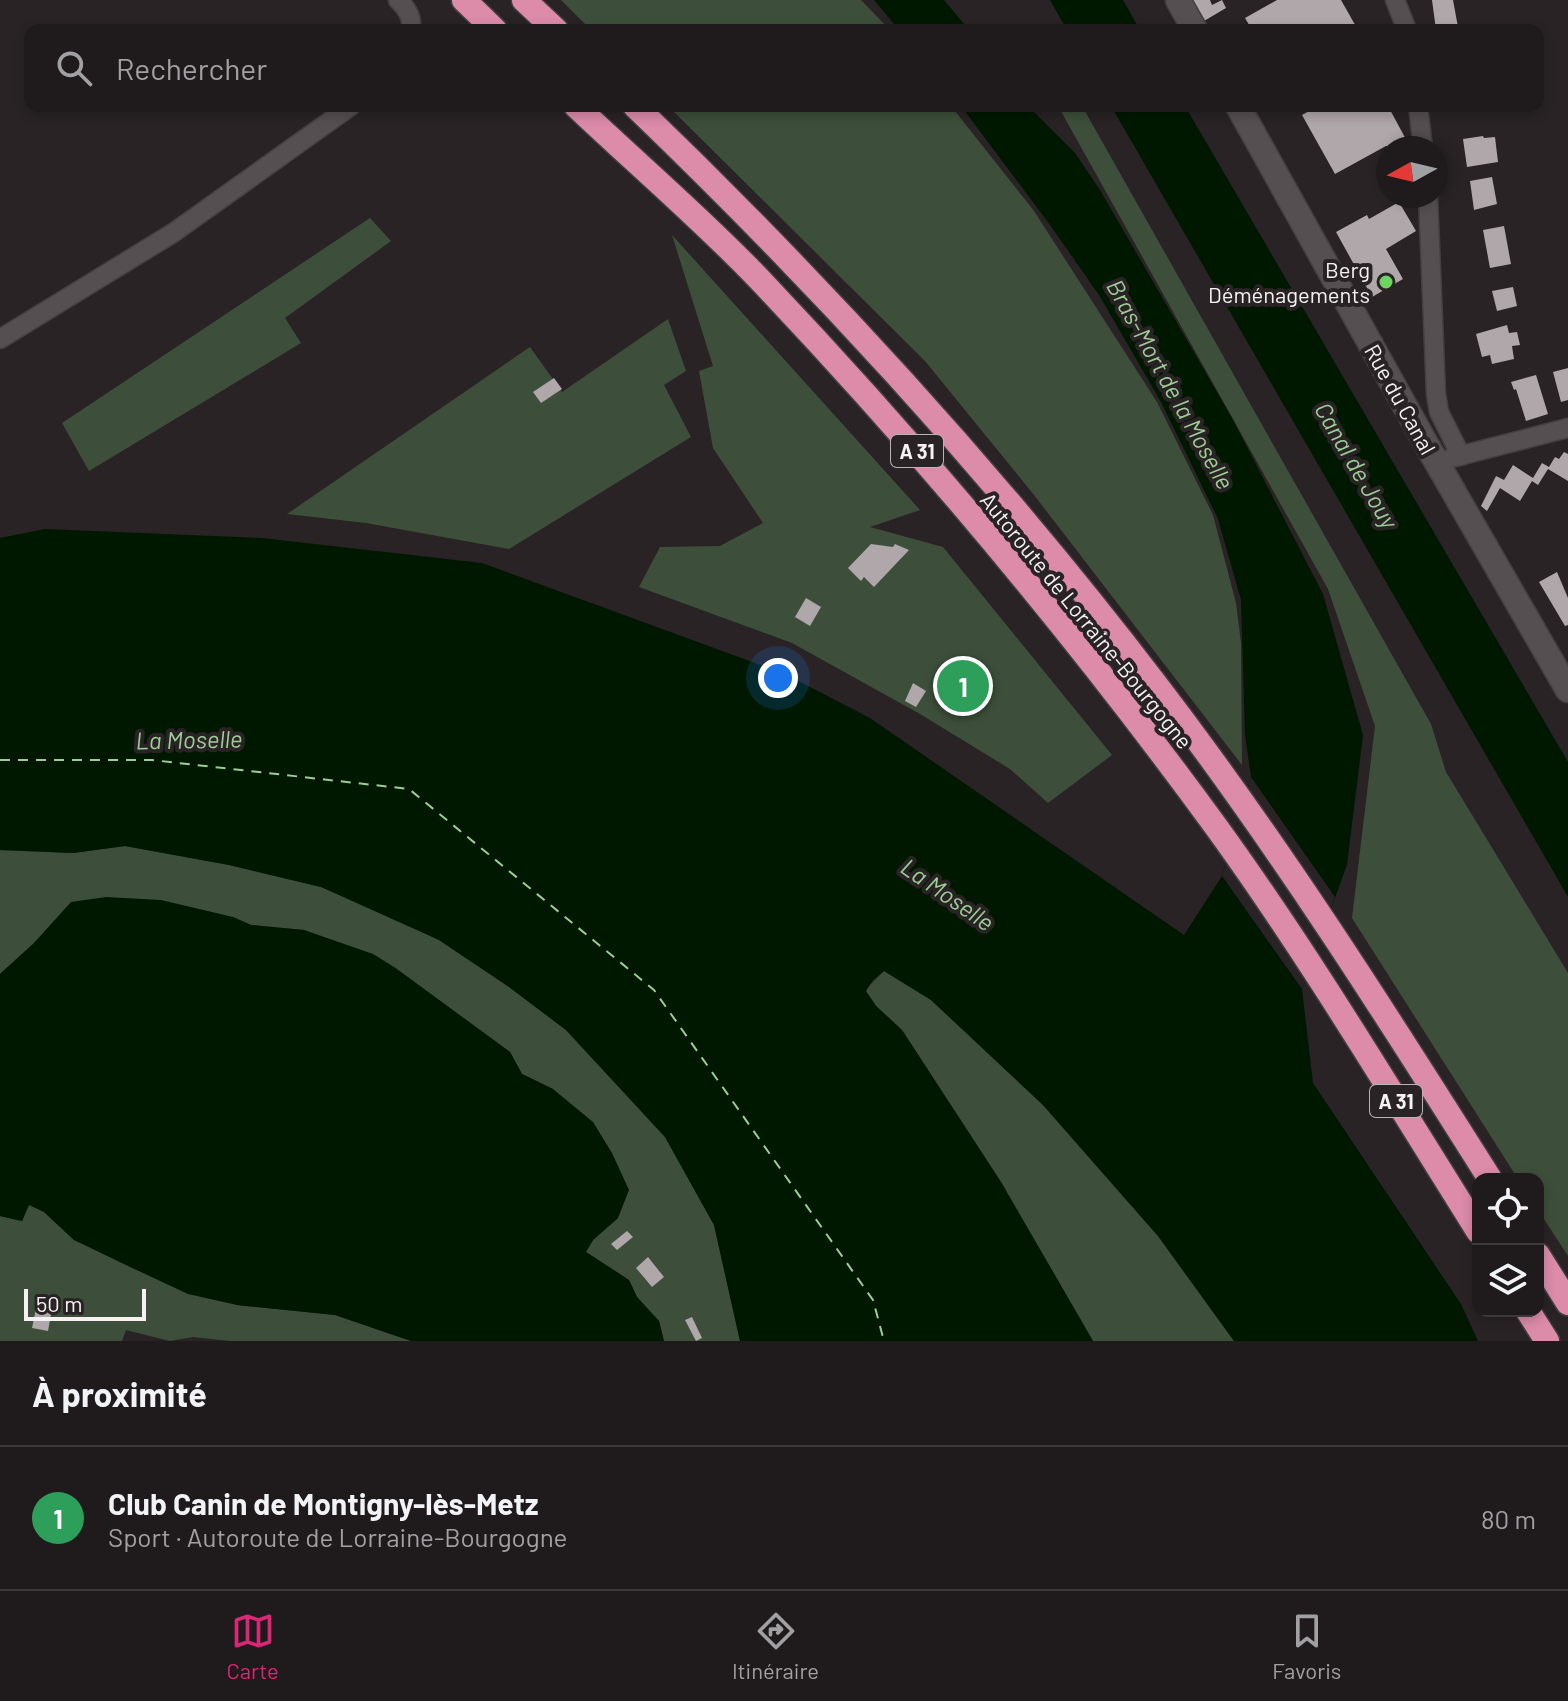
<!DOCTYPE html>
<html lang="fr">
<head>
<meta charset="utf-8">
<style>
  :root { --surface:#1f1a1c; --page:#272325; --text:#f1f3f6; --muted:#a1a1a3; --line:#3c383b; --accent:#db2777 }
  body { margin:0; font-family:Barlow,sans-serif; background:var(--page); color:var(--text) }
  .controls { position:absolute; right:24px; bottom:24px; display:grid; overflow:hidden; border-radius:16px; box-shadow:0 4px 12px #0003 }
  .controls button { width:72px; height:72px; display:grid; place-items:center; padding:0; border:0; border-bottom:2px solid var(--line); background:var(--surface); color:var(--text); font:40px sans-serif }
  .compass { position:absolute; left:1376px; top:136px; width:72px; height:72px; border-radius:50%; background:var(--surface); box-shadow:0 4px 12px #0003; rotate:262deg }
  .scale { position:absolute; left:24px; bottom:20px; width:122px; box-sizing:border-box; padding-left:8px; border:4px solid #f6f2f3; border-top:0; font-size:22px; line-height:28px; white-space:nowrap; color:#f6f2f3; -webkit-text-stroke:6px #292325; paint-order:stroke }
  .you { position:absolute; left:778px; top:678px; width:28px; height:28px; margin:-20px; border:6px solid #fff; border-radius:50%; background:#1a73e8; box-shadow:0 0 0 12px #1a73e833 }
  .badge { display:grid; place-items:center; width:52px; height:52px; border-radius:50%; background:var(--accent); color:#fff; font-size:26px; font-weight:700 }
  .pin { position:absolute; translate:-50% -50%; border:4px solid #fff; box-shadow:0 2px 8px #0006 }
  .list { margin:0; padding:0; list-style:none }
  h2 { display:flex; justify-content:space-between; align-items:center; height:104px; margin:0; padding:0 32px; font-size:34px }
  h2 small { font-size:26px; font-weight:400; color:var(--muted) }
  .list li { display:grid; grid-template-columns:52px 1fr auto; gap:24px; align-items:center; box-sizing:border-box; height:144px; padding:0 32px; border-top:2px solid var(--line) }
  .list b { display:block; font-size:30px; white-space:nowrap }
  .list p { margin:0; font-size:26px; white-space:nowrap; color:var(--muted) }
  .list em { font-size:26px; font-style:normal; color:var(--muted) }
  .icon { flex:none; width:44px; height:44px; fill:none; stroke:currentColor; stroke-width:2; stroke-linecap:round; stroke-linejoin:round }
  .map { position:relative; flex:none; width:1568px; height:1341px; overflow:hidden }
  .search { position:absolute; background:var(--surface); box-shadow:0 4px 12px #0003; left:24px; right:24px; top:24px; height:88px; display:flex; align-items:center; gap:20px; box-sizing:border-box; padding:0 28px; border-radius:16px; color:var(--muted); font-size:30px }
  .sheet { height:248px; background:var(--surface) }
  nav { display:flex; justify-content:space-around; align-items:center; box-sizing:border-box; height:112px; border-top:2px solid var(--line); background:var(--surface); font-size:22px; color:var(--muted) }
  nav a { display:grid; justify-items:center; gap:4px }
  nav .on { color:var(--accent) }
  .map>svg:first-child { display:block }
  .green { fill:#3d4f3a }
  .water { fill:#001800 }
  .pier { fill:#292325 }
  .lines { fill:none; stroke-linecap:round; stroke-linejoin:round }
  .ferry { stroke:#9cce95; stroke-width:2; stroke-dasharray:10 8; stroke-linecap:butt }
  .building { fill:#afa7aa }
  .street-casing { stroke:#433f40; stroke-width:21 }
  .secondary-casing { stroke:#433f40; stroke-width:27 }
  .highway-casing { stroke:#433f40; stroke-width:27 }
  .street { stroke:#564f52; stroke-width:18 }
  .secondary { stroke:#564f52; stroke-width:24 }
  .highway { stroke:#dc8ba9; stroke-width:24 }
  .poi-dot { fill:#6ed361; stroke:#292325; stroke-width:3 }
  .labels { text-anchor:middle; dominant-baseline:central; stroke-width:8; stroke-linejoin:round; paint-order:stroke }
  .shield { fill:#292325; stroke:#b8b4b5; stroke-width:2 }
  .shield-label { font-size:20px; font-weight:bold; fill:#f6f2f3 }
  .poi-label { font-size:22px; fill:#f6f2f3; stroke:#292325; text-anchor:end }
  .street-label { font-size:22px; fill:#f6f2f3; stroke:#292325 }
  .water-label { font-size:24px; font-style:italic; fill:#9cce95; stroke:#292325 }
</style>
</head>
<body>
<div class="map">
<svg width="1568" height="1341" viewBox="0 0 1568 1341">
  <rect width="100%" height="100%" fill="#292325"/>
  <g class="green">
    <polygon points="561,0 861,0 890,30 591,30"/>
    <polygon points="668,106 951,106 1034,211 1157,402 1213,515 1236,603 1241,643 1242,765 1034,495 925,361"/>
    <polygon points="1058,106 1082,106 1431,724 1446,772 1568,973 1568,1256 1538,1210 1538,1179 1518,1179 1352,918 1375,726 1328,589"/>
    <polygon points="370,218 391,241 285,318 301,343 89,471 62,423"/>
    <polygon points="672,235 920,510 870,527 943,547 1112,755 1048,803 1010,769 920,714 792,643 639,587 660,547 720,546 763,523 713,448 699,371 713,366"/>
    <polygon points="668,319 686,371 664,385 691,437 509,549 366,523 287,514 530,347 562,392"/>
    <polygon points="125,846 229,865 321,887 377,910 439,940 509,987 566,1030 665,1137 714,1225 740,1341 664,1341 659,1321 637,1297 629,1280 586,1252 593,1240 618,1218 553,1089 522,1074 510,1052 394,967 304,930 251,925 233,917 33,944 0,974 0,850 73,853"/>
    <polygon points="884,971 931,1000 1043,1105 1158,1236 1234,1341 1093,1341 1001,1182 902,1030 876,1006 865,990"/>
    <polygon points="29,1204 44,1212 74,1240 237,1305 335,1315 411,1341 230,1341 193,1337 170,1341 126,1330 122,1341 0,1341 0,1216 22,1221"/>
  </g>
  <g class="water">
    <polygon points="874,0 944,0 969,30 899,30"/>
    <polygon points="1050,0 1123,0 1140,30 1067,30"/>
    <polygon points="961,106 1028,106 1075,153 1100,190 1232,418 1323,594 1363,735 1347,865 1302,989 1313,1083 1461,1304 1478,1341 1234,1341 1158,1236 1043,1105 931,1000 884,971 873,980 866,991 876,1006 902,1030 1001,1182 1093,1341 740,1341 714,1225 665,1137 566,1030 509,987 439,940 321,887 229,865 125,846 73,853 0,850 0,538 45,529 262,538 482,563 785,674 870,718 1184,935 1222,876 1251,777 1245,735 1241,600 1218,519 1161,402 1099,295 1050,225"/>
    <polygon points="1111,106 1185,106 1568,762 1568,897"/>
    <polygon points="106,897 161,900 233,917 251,925 304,930 373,954 394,967 510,1052 522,1074 553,1089 593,1122 612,1153 629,1190 618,1218 593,1240 586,1252 629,1280 637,1297 659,1321 664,1341 411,1341 335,1315 237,1305 188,1294 128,1266 74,1240 44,1212 29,1205 22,1221 0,1216 0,974 33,944 71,902"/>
  </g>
  <polygon class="pier" points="1251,777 1335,897 1302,989 1222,876"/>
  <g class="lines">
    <polyline class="ferry" points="0,760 152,760 409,789 654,990 873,1300 884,1341"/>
  </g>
  <g class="building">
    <polygon points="1192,0 1210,0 1212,5 1222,0 1226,8 1204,21"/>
    <polygon points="1277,0 1341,0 1358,30 1252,30 1245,18"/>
    <polygon points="1432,0 1453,0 1458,27 1436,30"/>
    <polygon points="1318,106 1388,106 1409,145 1405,148 1386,146 1335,174 1302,115"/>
    <polygon points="1483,136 1484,138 1495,137 1498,162 1467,167 1463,139"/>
    <polygon points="1492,177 1497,204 1474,210 1470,181"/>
    <polygon points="1399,202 1416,231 1386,249 1403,279 1372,297 1336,232 1367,215 1369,219"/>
    <polygon points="1504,226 1511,264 1490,268 1483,230"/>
    <polygon points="1513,287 1517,306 1497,311 1492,291"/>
    <polygon points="1507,325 1509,333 1517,332 1520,345 1512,346 1514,359 1492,364 1490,355 1482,357 1476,334"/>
    <polygon points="1568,368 1568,400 1561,402 1553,372"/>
    <polygon points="1536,375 1548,414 1526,421 1516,389 1514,390 1511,382"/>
    <polygon points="554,378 562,389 541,403 533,392"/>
    <polygon points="1564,452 1568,454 1568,481 1548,469 1538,485 1532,481 1520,501 1500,488 1487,511 1481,506 1496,476 1504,480 1513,465 1533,478 1542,463 1549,467 1555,457 1559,459"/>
    <polygon points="871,544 893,547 895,544 909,550 874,587 864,577 861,581 848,568"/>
    <polygon points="1557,572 1568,598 1568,625 1565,626 1539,582"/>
    <polygon points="806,598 821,607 810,626 795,617"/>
    <polygon points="913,683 926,691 916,707 905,701"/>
    <polygon points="627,1231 633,1237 617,1250 611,1244"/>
    <polygon points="648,1257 664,1277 652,1287 636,1268"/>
    <polygon points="38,1299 53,1303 48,1331 32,1328"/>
    <polygon points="692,1317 702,1338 696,1341 685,1320"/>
  </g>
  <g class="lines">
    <g class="street-casing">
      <g id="street">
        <path d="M 398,0 C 406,7 414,19 410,30"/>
        <polyline points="1395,0 1407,30"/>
        <polyline points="1418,106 1423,148"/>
        <polyline points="1428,196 1436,394 1439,412 1461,456"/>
        <polyline points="0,339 173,233 351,106"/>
        <polyline points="1451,458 1568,428"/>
      </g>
    </g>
    <g class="secondary-casing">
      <g id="secondary">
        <polyline points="1178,0 1195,30"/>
        <polyline points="1238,106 1425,442 1568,690"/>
      </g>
    </g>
    <g class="highway-casing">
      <g id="highway">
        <polyline points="464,0 495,30"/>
        <polyline points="524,0 556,30"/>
        <path d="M 576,106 C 637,164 703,220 761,281 C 924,453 1077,636 1217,828 C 1311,958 1393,1096 1478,1231"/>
        <path d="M 635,106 C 823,287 999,479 1157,686 C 1278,844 1384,1011 1490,1179"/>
        <polyline points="1538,1255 1568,1303"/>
        <polyline points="1528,1311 1547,1341"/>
      </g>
    </g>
    <use href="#street" class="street"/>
    <use href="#secondary" class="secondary"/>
    <use href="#highway" class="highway"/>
  </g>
  <circle class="poi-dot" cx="1386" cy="282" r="8"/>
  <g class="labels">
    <g class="shield">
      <rect x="891" y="435" width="52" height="32" rx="6"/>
      <rect x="1370" y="1085" width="52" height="32" rx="6"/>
    </g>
    <g class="shield-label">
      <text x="917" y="451">A 31</text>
      <text x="1396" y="1101">A 31</text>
    </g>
    <g class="poi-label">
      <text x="1370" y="269">Berg<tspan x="1370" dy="25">Déménagements</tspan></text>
    </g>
    <g class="street-label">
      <text transform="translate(1401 399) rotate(61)">Rue du Canal</text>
      <text transform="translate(1087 620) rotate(51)">Autoroute de Lorraine-Bourgogne</text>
    </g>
    <g class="water-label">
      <text transform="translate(1171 384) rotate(61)">Bras-Mort de la Moselle</text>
      <text transform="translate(1357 465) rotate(60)">Canal de Jouy</text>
      <text transform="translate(189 739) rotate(-1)">La Moselle</text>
      <text transform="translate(948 894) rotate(35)">La Moselle</text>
    </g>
  </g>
</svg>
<div class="controls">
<button><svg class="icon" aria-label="locate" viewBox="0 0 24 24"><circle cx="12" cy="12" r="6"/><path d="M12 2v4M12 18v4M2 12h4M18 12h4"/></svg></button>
<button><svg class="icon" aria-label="layers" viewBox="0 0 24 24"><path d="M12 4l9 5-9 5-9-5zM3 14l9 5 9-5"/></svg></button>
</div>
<svg class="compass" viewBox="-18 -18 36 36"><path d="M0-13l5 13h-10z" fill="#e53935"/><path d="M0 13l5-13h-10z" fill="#a1a1a3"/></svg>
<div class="scale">50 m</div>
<div class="you"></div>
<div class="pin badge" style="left:963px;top:686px;background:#2e9e5b">1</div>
<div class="search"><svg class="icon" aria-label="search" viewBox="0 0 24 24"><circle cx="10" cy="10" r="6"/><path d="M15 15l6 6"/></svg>Rechercher</div>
</div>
<section class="sheet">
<h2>À proximité<small></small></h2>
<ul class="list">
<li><span class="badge" style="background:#2e9e5b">1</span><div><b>Club Canin de Montigny-lès-Metz</b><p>Sport · Autoroute de Lorraine-Bourgogne</p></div><em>80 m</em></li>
</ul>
</section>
<nav>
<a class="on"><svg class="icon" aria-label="map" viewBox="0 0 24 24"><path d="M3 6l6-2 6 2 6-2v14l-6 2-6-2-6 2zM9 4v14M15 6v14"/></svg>Carte</a>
<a><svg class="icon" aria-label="directions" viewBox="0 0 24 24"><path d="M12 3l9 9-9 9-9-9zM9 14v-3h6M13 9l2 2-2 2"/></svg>Itinéraire</a>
<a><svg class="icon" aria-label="saved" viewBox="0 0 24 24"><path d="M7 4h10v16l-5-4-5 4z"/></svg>Favoris</a>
</nav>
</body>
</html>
